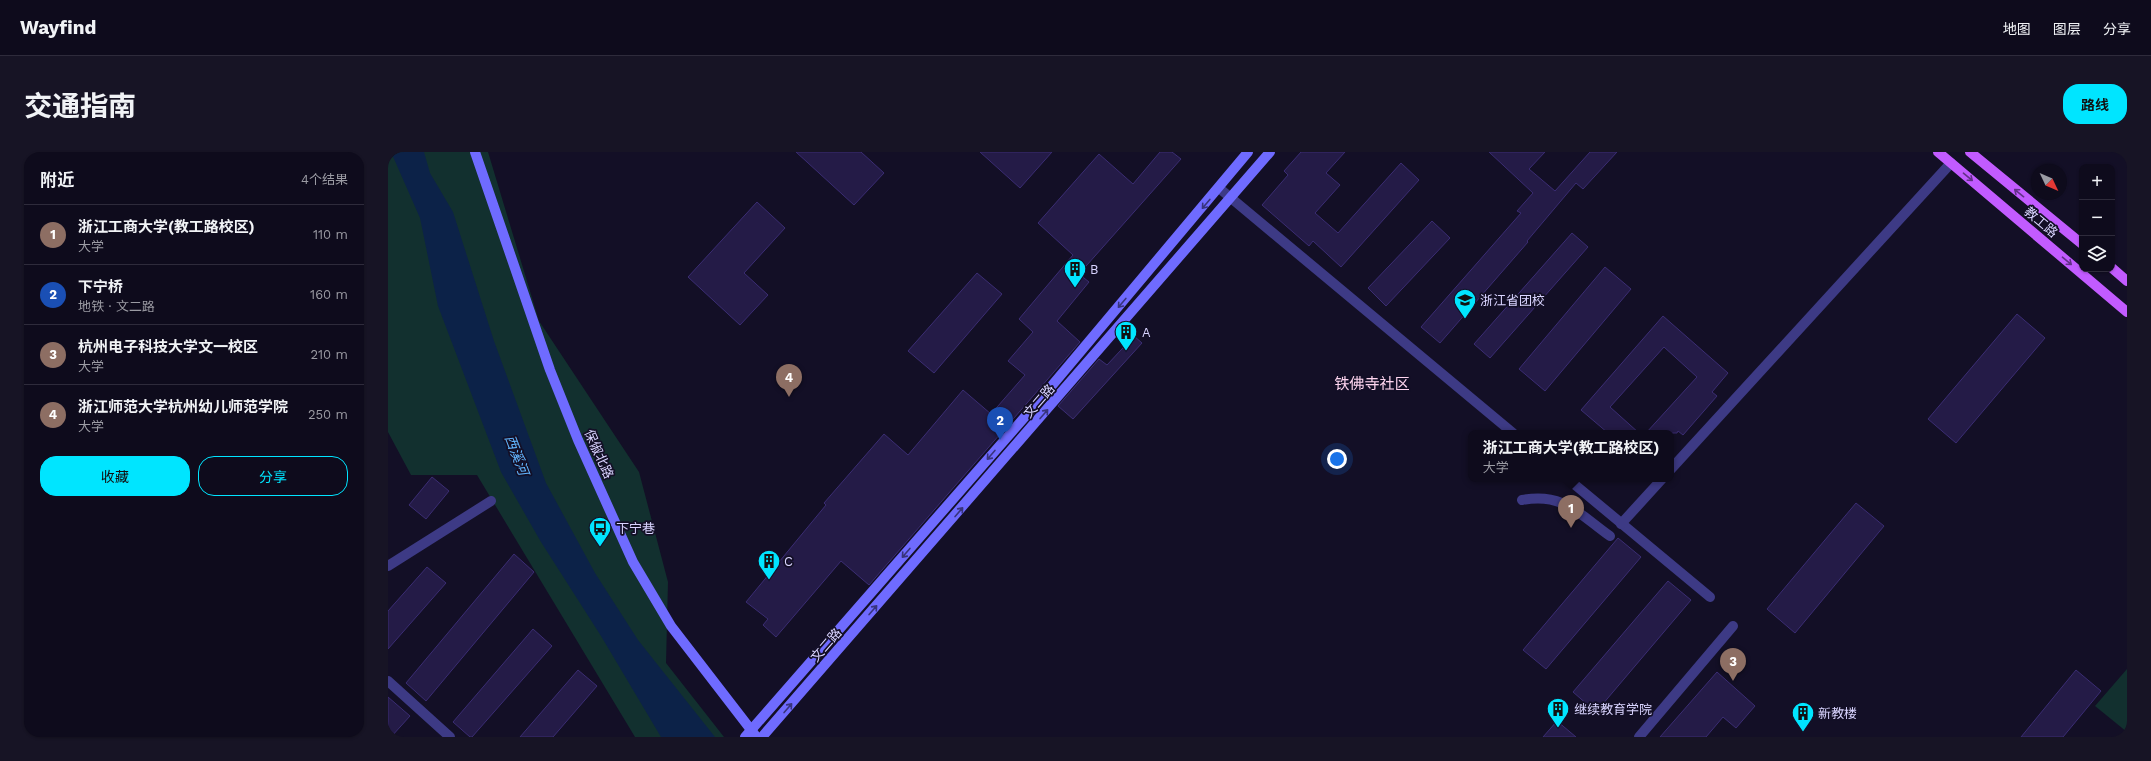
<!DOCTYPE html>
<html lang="zh">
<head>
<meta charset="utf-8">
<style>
  :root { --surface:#0e0b1c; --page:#171425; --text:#f1f3f6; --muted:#9b9ba3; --line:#2e2b3b; --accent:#00e5ff }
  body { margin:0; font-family:"Work Sans","Noto Sans SC",sans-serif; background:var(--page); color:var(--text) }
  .controls { position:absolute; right:12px; top:12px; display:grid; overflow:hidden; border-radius:8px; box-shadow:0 1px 3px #0004 }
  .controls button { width:36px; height:36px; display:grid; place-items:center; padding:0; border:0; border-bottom:1px solid var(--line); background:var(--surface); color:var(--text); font:20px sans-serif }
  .compass { position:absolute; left:1643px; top:12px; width:36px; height:36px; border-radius:50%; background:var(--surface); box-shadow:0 1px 3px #0004; rotate:134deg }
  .you { position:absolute; left:949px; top:307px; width:14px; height:14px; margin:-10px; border:3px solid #fff; border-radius:50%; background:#1a73e8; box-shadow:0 0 0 6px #1a73e833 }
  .badge { display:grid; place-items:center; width:26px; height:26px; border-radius:50%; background:var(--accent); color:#fff; font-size:13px; font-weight:700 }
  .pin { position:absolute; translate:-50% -33px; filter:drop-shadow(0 1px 2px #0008) }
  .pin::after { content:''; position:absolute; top:21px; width:14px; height:12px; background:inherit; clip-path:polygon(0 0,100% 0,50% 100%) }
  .popup { position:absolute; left:1080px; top:278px; width:206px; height:52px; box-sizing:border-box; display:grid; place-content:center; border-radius:8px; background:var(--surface); filter:drop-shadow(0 1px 3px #0005); font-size:13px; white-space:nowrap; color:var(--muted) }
  .popup b { font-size:15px; color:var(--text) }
  .popup::after { content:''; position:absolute; left:50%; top:100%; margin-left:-8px; border:8px solid transparent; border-top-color:var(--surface) }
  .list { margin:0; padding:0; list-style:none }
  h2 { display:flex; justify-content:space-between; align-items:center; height:52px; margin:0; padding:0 16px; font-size:17px }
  h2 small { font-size:13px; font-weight:400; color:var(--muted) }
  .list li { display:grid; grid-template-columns:26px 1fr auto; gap:12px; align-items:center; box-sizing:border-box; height:60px; padding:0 16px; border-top:1px solid var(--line) }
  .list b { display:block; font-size:15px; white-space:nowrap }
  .list p { margin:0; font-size:13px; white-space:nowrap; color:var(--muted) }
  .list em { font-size:13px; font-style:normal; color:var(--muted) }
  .actions { display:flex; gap:8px; padding:12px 16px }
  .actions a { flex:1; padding:9px 0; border:1px solid var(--accent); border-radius:16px; text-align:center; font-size:14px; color:var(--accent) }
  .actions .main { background:var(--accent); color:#111 }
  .icon { flex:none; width:22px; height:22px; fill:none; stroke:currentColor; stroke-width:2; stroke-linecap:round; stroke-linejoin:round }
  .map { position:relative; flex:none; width:1739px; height:585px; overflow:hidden; border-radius:16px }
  header { display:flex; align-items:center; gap:24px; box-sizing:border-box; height:56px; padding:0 20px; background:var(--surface); border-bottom:1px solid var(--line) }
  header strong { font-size:19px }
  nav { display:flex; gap:22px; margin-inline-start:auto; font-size:14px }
  .intro { display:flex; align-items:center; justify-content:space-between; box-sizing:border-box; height:96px; padding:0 24px }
  h1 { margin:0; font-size:28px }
  .button { padding:10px 18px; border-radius:16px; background:var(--accent); color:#111; font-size:14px; font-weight:700 }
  main { display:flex; gap:24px; padding:0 24px }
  aside { flex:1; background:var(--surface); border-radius:16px; box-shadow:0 1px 3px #0004 }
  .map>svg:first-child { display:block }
  .green { fill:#12302f }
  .water { fill:#0c2248 }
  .building { fill:#241b47; stroke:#3b2d73 }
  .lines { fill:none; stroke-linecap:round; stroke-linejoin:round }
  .street { stroke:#3d3a85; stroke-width:10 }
  .secondary { stroke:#6f6bff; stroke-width:10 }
  .primary { stroke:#c25bff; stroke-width:10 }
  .oneway { stroke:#623188 }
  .oneway2 { stroke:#38347d }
  .labels { text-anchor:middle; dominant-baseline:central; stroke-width:3.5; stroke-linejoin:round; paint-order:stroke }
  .street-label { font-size:13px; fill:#d9d4ff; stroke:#130f26 }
  .poi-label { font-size:13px; fill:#d9d4ff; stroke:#130f26; text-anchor:start }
  .water-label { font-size:14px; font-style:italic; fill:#62b6ff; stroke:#130f26 }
  .quarter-label { font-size:15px; fill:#ffd6f0; stroke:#130f26 }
</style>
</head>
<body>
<header>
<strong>Wayfind</strong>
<nav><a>地图</a><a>图层</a><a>分享</a></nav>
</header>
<div class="intro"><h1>交通指南</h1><a class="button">路线</a></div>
<main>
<aside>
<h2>附近<small>4个结果</small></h2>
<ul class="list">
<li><span class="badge" style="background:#8d6e63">1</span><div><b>浙江工商大学(教工路校区)</b><p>大学</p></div><em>110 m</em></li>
<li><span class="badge" style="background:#1a4fb4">2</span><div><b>下宁桥</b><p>地铁 · 文二路</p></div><em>160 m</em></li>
<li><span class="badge" style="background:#8d6e63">3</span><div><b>杭州电子科技大学文一校区</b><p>大学</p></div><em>210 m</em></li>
<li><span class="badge" style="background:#8d6e63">4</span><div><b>浙江师范大学杭州幼儿师范学院</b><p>大学</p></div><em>250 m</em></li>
</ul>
<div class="actions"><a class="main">收藏</a><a>分享</a></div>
</aside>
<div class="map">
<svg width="1739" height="585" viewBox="0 0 1739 585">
  <rect width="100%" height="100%" fill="#130f26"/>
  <g class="green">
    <polygon points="0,0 100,0 151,169 251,320 280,430 278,511 336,585 247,585 89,323 23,323 0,280"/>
    <polygon points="1739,517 1739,580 1707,554"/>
  </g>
  <polygon class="water" points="3,0 36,0 42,21 65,60 106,189 158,331 207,421 250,488 327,585 273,585 213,484 153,390 113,320 50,154 32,66"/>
  <g class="building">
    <polygon points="408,0 473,0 496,21 466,53"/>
    <polygon points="592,0 664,0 632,36"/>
    <polygon points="772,0 784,0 793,7 691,122 701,130 669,169 692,190 481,433 453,409 388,485 375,473 380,467 358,450 438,353 436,351 496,282 520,303 575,238 603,262 637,223 620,209 645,180 631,167 685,103 650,71 711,2 745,32"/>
    <polygon points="913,0 957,0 938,21 952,33 927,61 950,81 1013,11 1031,28 953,115 925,89 921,94 874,53 900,23 896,19"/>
    <polygon points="1101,0 1157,0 1141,17 1167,39 1202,0 1229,0 1195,37 1188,31 1139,89 1140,90 1052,191 1033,175 1133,61 1129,59 1145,41"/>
    <polygon points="369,50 397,76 356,121 380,143 352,173 300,125"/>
    <polygon points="1044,69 1062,86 998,154 980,136"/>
    <polygon points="1184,81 1200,95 1102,206 1086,192"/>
    <polygon points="1217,115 1243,137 1157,239 1131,217"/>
    <polygon points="589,121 614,142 546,221 520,199"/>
    <polygon points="1629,162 1657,186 1568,291 1540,267"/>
    <polygon points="1275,164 1340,221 1324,240 1329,244 1295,283 1290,279 1289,281 1258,281 1309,225 1276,195 1222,255 1251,281 1220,281 1193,258"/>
    <polygon points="746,184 754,191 685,267 670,254 711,207 719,213"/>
    <polygon points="44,325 61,339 38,367 21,353"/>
    <polygon points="1468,351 1496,374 1407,481 1379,457"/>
    <polygon points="1230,386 1253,405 1158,517 1135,498"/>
    <polygon points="126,402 146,420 38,549 18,531"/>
    <polygon points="39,415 58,431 0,497 0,459"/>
    <polygon points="1280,429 1303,448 1208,560 1185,540"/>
    <polygon points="145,477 164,494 84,585 82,585 65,570"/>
    <polygon points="190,518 209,534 165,585 132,585"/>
    <polygon points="1688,518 1713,539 1675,585 1633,585"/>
    <polygon points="1329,520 1367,554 1348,576 1335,565 1318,585 1272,585"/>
    <polygon points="0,545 22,564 3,585 0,585"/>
    <polygon points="1169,569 1188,585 1155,585"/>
  </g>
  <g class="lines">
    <g class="street">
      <polyline points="831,36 1125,281"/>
      <polyline points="1283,317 1563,11"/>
      <polyline points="1180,327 1322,445"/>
      <path d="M 1134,348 C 1175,340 1191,362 1222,384"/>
      <polyline points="1233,372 1274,327"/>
      <polyline points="0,414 103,349"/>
      <polyline points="0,529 62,585"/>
      <polyline points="1251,585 1345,474"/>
    </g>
    <g class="secondary">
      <polyline points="87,0 162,218 190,288 245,410 283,474 367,583"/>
      <polyline points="357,585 656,243 860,0"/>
      <polyline points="374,585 882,0"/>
    </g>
    <g class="primary">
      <polyline points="1550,0 1739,160"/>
      <polyline points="1582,0 1694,92"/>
      <polyline points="1724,116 1739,129"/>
    </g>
  </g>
  <defs><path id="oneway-shaft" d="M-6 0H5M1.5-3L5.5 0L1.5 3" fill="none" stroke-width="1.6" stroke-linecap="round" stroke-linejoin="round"/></defs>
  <g class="oneway">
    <use href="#oneway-shaft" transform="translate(1580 25) rotate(40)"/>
    <use href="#oneway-shaft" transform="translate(1631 41) rotate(-141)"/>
    <use href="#oneway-shaft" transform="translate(1679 109) rotate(40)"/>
  </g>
  <g class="oneway2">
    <use href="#oneway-shaft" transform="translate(818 52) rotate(130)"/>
    <use href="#oneway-shaft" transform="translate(734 151) rotate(130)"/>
    <use href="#oneway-shaft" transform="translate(656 262) rotate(-49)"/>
    <use href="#oneway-shaft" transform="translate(603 303) rotate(131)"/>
    <use href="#oneway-shaft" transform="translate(571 360) rotate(-49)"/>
    <use href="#oneway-shaft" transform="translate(518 401) rotate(131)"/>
    <use href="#oneway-shaft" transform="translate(485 458) rotate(-49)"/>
    <use href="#oneway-shaft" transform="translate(400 556) rotate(-49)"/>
  </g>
  <defs>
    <g id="building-pin" transform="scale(1.15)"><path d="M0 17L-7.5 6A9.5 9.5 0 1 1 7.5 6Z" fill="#00e5ff" stroke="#130f26"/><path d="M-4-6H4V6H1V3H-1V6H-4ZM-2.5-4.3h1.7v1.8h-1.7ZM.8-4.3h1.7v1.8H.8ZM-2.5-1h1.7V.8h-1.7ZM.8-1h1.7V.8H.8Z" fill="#111"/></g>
    <g id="school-pin" transform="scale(1.15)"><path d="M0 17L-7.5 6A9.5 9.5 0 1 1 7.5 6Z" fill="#00e5ff" stroke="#130f26"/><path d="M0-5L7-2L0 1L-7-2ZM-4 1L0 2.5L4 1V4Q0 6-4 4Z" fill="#111"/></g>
    <g id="bus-pin" transform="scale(1.15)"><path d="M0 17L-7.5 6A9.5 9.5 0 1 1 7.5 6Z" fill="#00e5ff" stroke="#130f26"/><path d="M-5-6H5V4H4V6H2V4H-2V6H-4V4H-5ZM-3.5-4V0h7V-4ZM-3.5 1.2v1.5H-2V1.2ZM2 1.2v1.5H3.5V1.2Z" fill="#111"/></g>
  </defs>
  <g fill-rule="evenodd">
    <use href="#building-pin" x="687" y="117"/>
    <use href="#school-pin" x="1077" y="148"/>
    <use href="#building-pin" x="738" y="180"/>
    <use href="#bus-pin" x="212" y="376"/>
    <use href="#building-pin" x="381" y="409"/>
    <use href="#building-pin" x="1170" y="557"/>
    <use href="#building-pin" x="1415" y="561"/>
  </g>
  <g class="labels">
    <g class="street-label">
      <text transform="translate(1653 70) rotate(40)">教工路</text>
      <text transform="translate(651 249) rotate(-49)">文二路</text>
      <text transform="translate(211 302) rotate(66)">保俶北路</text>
      <text transform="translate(438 493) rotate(-49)">文二路</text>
    </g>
    <g class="poi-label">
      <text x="702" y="117">B</text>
      <text x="1092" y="148">浙江省团校</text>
      <text x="754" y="180">A</text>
      <text x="228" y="376">下宁巷</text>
      <text x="396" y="409">C</text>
      <text x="1186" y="557">继续教育学院</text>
      <text x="1430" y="561">新教楼</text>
    </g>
    <g class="water-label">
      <text transform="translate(129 303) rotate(69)">西溪河</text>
    </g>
    <g class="quarter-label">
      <text x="984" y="232">铁佛寺社区</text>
    </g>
  </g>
</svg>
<div class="controls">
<button>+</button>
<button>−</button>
<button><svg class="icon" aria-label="layers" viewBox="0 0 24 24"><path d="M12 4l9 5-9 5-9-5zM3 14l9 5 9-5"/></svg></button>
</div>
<svg class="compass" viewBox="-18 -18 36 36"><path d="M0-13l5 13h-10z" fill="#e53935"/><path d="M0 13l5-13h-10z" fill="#9b9ba3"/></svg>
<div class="you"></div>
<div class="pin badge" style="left:1183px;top:376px;background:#8d6e63">1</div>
<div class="popup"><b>浙江工商大学(教工路校区)</b>大学</div>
<div class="pin badge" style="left:612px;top:288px;background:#1a4fb4">2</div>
<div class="pin badge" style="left:1345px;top:529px;background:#8d6e63">3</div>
<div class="pin badge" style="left:401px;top:245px;background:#8d6e63">4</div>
</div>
</main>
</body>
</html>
